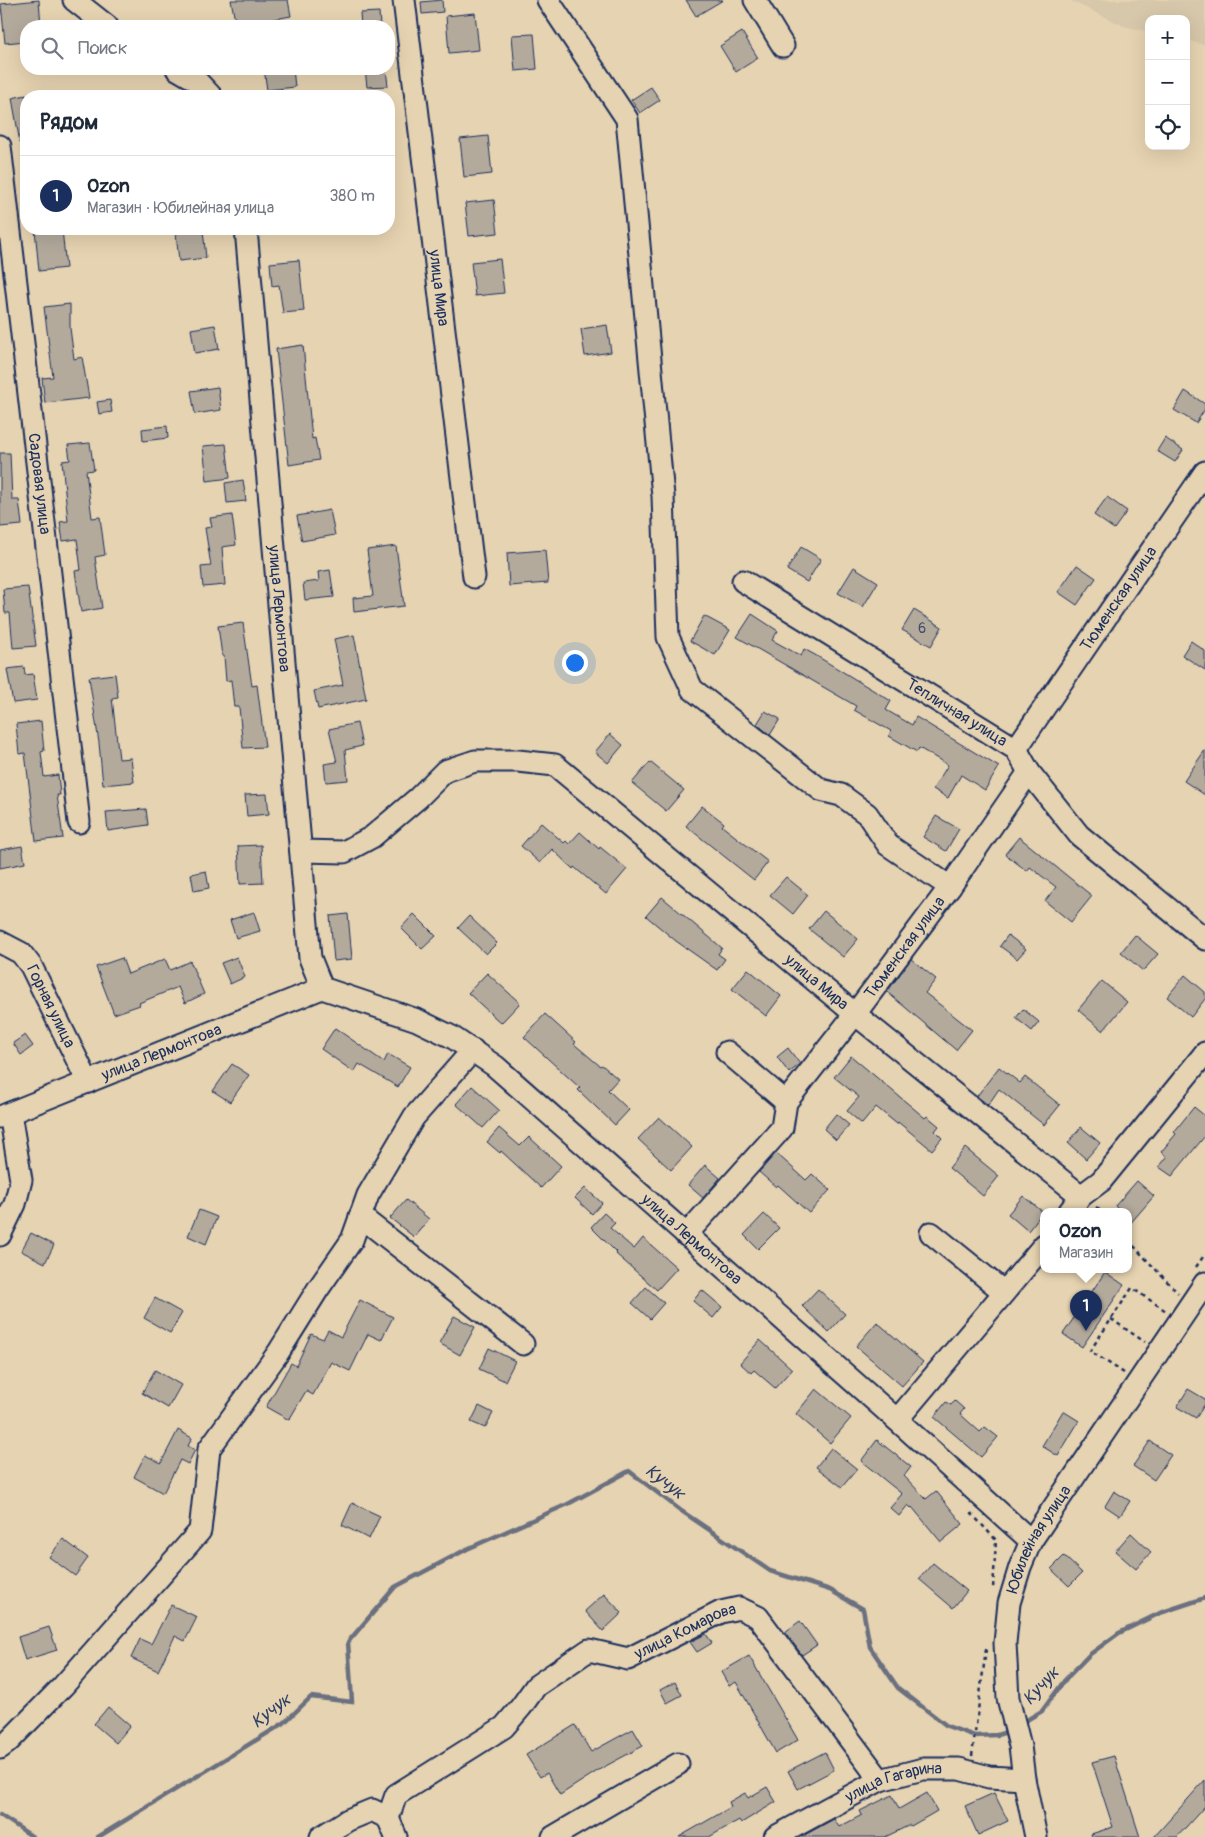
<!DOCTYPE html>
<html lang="ru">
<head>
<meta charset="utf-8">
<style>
  :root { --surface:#fff; --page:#f6f6f7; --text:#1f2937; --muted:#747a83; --line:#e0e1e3; --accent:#1b2f5e }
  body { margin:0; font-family:Pangolin,sans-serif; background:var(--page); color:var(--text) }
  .controls { position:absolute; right:15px; top:15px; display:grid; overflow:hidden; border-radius:10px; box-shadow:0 5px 20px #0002 }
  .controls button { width:45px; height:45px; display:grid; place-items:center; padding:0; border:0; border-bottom:1px solid var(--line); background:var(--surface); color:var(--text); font:25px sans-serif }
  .you { position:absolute; left:574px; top:662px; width:18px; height:18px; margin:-12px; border:4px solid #fff; border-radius:50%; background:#1a73e8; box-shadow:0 0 0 8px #1a73e833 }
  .badge { display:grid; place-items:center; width:32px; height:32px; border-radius:50%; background:var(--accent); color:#fff; font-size:16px; font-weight:700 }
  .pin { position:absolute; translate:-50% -41px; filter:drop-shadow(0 1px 2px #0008) }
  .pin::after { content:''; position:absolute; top:26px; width:18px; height:15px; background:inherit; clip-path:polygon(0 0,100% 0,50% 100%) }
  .popup { position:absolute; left:1040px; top:1208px; width:92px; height:65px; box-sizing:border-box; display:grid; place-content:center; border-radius:10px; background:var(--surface); filter:drop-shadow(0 1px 4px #0005); font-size:16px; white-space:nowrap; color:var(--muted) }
  .popup b { font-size:19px; color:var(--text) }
  .popup::after { content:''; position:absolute; left:50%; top:100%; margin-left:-10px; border:10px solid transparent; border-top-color:var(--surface) }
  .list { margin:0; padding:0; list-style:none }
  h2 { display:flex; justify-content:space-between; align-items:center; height:65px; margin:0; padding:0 20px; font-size:21px }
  h2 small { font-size:16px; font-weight:400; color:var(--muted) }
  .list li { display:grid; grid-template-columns:32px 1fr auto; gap:15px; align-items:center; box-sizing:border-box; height:80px; padding:0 20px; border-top:1px solid var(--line) }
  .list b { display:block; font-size:19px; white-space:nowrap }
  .list p { margin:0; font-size:16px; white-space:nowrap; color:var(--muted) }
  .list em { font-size:16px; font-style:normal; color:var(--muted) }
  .icon { flex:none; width:28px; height:28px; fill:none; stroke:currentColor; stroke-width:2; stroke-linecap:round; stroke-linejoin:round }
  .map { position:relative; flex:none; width:1205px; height:1837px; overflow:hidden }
  .search { position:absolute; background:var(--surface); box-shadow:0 5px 20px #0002; left:20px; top:20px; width:375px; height:55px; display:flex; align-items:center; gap:12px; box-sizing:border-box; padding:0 18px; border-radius:20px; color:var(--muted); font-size:19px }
  .panel { position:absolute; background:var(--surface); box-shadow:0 5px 20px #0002; left:20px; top:90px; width:375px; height:145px; border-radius:20px }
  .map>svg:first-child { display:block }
  .built { fill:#d7c7ab }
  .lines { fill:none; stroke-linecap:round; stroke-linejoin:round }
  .stream { stroke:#6b707f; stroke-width:4.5 }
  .building { fill:#b3aa9c; stroke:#1b2f5e }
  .minor-casing { stroke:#1b2f5e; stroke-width:25 }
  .path { stroke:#1b2f5e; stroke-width:2.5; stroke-dasharray:4 4; stroke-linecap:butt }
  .minor { stroke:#e6d3b1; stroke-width:21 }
  .labels { text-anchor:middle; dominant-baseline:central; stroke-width:5; stroke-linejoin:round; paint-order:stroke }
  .number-label { font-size:14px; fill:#414e6e }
  .street-label { font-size:16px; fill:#1b2f5e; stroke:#e6d3b1 }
  .water-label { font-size:18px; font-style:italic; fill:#2f3f66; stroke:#e6d3b1 }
</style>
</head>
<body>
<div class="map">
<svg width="1205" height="1837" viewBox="0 0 1205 1837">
  <rect width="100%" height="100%" fill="#e6d3b1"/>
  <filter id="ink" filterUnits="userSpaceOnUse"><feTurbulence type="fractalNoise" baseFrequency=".02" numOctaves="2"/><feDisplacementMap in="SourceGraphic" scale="10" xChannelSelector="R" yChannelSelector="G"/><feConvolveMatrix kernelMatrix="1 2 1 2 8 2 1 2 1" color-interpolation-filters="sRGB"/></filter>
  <g filter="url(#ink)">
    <polygon class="built" points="1069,0 1205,0 1205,45 1186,40 1186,19 1149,19 1149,32 1124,26"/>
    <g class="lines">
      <g class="stream">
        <polyline points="1020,1724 1042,1711 1064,1681 1089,1655 1119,1633 1160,1613 1205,1598"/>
        <polyline points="0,1815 33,1837"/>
        <polyline points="98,1837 284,1723 311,1697 352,1702 348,1642 395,1587 467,1549 568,1504 629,1471 680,1510 770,1571 830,1590 863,1609 870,1647 898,1688 947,1726 975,1736 997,1735 1010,1731"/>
      </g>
    </g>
    <g class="building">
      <polygon points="39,0 41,26 26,26 26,41 5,43 1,4"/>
      <polygon points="231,0 288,0 291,16 236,26"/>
      <polygon points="442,0 443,12 422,14 421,2"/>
      <polygon points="686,0 723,0 696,16"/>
      <polygon points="379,12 380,26 361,26 360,13"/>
      <polygon points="475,13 479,50 449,53 446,16"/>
      <polygon points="742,32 758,58 736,72 720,46"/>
      <polygon points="534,34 537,69 515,71 512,35"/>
      <polygon points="264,69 293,69 295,87 267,90"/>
      <polygon points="365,69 386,69 388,86 367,87"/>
      <polygon points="651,87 660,100 640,113 631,100"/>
      <polygon points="26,95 26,142 20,143 12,98"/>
      <polygon points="488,136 492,174 464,177 460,139"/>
      <polygon points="494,200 498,233 469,236 465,203"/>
      <polygon points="35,229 62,229 66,268 39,271"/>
      <polygon points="203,230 206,258 179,261 176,233"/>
      <polygon points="500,259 504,293 475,296 471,262"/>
      <polygon points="299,260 304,311 283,313 279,285 272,286 270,263"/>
      <polygon points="70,304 70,328 74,359 82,357 89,398 45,403 42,378 53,377 44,307"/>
      <polygon points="215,325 219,349 195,353 191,329"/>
      <polygon points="607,325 611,352 585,356 581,329"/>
      <polygon points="303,345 312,439 315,438 319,460 289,465 276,349"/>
      <polygon points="218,387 221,410 195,414 191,391"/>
      <polygon points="1185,391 1205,404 1205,409 1196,423 1174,410"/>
      <polygon points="110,400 112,412 99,414 97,402"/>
      <polygon points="167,426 168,438 143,441 142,429"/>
      <polygon points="1165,438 1183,450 1175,462 1157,451"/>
      <polygon points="90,443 94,470 86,471 92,518 100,517 105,555 95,557 102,608 81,612 75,571 81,570 77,539 63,541 60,522 68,521 62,461 70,460 68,445"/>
      <polygon points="226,444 230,478 207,481 203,446"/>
      <polygon points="0,453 10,453 12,500 19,500 22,525 0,527"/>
      <polygon points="243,480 246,501 227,503 225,483"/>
      <polygon points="1107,497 1127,511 1114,529 1094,515"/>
      <polygon points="330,510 335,535 302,541 297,516"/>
      <polygon points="232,515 236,545 222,547 225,585 203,587 201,567 211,566 205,528 212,527 210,518"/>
      <polygon points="396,546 404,606 354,612 353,598 373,596 367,550"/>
      <polygon points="801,547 821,559 807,582 787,570"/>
      <polygon points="545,550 548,583 509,586 507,553"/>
      <polygon points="1077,565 1096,578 1077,605 1058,592"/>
      <polygon points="854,567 878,582 863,607 838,593"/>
      <polygon points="330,570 334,597 305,600 303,583 319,581 318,572"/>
      <polygon points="28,587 36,646 13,648 10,613 5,613 3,589"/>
      <polygon points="914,610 942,627 931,646 902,630"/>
      <polygon points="752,614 778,631 772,640 801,656 804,649 815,655 891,701 886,710 912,725 916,717 999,767 985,790 961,775 948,798 933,789 948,765 919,748 917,752 889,736 891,731 854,710 856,706 737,637"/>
      <polygon points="704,616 730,630 715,655 690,641"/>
      <polygon points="243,623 252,686 257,685 265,747 243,748 239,707 234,707 231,680 226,681 224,656 222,656 218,626"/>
      <polygon points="354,635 366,699 318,709 314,691 343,685 334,639"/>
      <polygon points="1191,641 1205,651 1205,670 1182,655"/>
      <polygon points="24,667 25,675 33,674 37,700 13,703 7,669"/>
      <polygon points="115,674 118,697 112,698 119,759 131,758 134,782 103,785 99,743 89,677"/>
      <polygon points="765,711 780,719 770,735 757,724"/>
      <polygon points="41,721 44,751 41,752 44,777 58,775 60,795 57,795 63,838 36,841 25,753 19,754 16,724"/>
      <polygon points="357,723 362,746 345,750 348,780 326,782 324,764 337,762 329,729"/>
      <polygon points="610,734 623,745 608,763 595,752"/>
      <polygon points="1205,750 1205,795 1184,781"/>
      <polygon points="650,762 684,790 666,811 632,783"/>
      <polygon points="267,794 269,814 247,816 245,795"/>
      <polygon points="702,806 724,823 722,826 768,862 754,880 686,826"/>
      <polygon points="146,809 148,825 108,831 106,812"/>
      <polygon points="936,816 959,829 946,851 923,837"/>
      <polygon points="541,823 564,843 566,841 569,844 580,832 599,849 600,847 627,869 606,894 574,867 573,869 552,849 540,863 521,846"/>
      <polygon points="1019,837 1092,896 1071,922 1045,901 1056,887 1030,867 1027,871 1005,854"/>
      <polygon points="261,845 263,883 240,884 238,846"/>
      <polygon points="22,846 25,863 0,868 0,850"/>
      <polygon points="206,871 209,888 194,891 191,874"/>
      <polygon points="786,877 808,895 793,914 770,895"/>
      <polygon points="662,897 722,948 718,954 725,959 717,970 676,941 646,916"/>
      <polygon points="824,911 858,939 843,957 809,929"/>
      <polygon points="254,912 260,931 236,938 230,920"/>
      <polygon points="348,914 352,959 334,961 330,916"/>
      <polygon points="414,914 436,936 422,949 401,928"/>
      <polygon points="469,916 497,943 486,954 458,928"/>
      <polygon points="1008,935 1026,949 1017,959 1000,946"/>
      <polygon points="1135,935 1158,954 1143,971 1121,952"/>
      <polygon points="237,957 245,977 230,984 221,963"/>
      <polygon points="122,958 128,974 165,959 170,970 190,961 204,994 185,1003 178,987 139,1003 140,1005 114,1014 96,967"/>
      <polygon points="911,959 936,979 925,993 972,1030 956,1050 887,992"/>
      <polygon points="748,969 781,996 766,1016 732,989"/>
      <polygon points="487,973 520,1003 501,1023 468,993"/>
      <polygon points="1185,975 1205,992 1205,999 1191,1017 1167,997"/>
      <polygon points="1102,981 1127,1002 1103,1031 1078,1010"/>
      <polygon points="1023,1009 1039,1022 1032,1031 1016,1018"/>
      <polygon points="545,1014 576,1042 574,1044 600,1066 602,1065 618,1079 608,1090 629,1110 615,1125 578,1090 580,1088 524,1037"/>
      <polygon points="335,1028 384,1062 388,1054 410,1067 398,1087 359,1064 354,1072 321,1049"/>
      <polygon points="25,1035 33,1046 21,1055 13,1043"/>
      <polygon points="788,1048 800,1064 789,1073 777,1057"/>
      <polygon points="851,1056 925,1118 927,1116 939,1126 935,1131 942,1138 932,1150 898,1122 897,1124 876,1107 862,1124 847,1111 859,1097 834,1077"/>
      <polygon points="232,1064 249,1075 230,1102 213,1091"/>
      <polygon points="999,1067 1020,1083 1025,1077 1060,1105 1044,1125 999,1089 988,1105 977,1096"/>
      <polygon points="472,1086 499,1110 483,1128 456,1104"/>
      <polygon points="1194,1107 1205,1116 1205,1136 1172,1176 1159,1167 1167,1157 1161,1152 1176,1134 1174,1132"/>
      <polygon points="836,1114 849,1125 836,1140 824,1129"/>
      <polygon points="659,1117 692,1147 671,1170 638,1139"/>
      <polygon points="1081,1127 1100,1143 1086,1159 1068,1143"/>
      <polygon points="499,1128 520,1146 529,1137 561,1166 541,1188 501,1151 500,1153 487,1142"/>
      <polygon points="965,1148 999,1176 983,1196 949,1168"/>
      <polygon points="776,1153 806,1180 812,1174 830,1190 809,1213 778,1185 776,1187 759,1172"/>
      <polygon points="705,1165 720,1178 703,1198 688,1185"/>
      <polygon points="1137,1181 1154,1196 1128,1226 1128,1212 1121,1212 1115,1206"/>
      <polygon points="585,1188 602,1203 592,1214 575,1198"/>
      <polygon points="1023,1196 1043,1212 1028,1231 1008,1214"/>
      <polygon points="406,1200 429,1219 414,1237 390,1218"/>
      <polygon points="199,1210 217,1217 206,1244 188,1236"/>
      <polygon points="604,1213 615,1223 610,1228 634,1249 643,1238 677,1268 657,1290 616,1254 617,1253 591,1227"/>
      <polygon points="764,1214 779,1228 758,1249 744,1235"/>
      <polygon points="31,1233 54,1245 45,1263 21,1251"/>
      <polygon points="1105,1272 1124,1285 1082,1347 1063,1334"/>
      <polygon points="646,1287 664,1303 650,1319 632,1303"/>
      <polygon points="818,1289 845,1314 829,1332 802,1306"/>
      <polygon points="702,1290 722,1307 713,1318 693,1301"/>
      <polygon points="155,1298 182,1313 170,1333 144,1318"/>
      <polygon points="360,1300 393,1317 381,1340 368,1334 350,1371 331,1362 313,1395 306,1391 289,1420 266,1407 291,1363 296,1366 311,1334 323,1339 328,1330 341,1337"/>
      <polygon points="454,1316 475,1327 460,1355 439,1343"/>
      <polygon points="877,1322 923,1362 902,1386 856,1346"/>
      <polygon points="760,1340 792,1369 775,1388 754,1370 751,1373 740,1363"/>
      <polygon points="489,1348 515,1361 505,1381 479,1369"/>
      <polygon points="155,1370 181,1385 168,1408 142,1393"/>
      <polygon points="816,1389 851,1418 830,1443 796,1414"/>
      <polygon points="1188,1389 1205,1399 1205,1404 1196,1418 1177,1407"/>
      <polygon points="955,1401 964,1409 960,1414 980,1432 985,1427 998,1437 981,1457 934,1417 946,1402 951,1405"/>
      <polygon points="479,1406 493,1413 485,1428 471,1422"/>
      <polygon points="1063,1411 1079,1421 1058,1456 1042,1446"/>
      <polygon points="178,1430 192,1438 188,1446 195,1450 188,1464 180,1460 163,1493 134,1477 145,1455 161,1463"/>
      <polygon points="877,1440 911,1467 904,1476 926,1499 936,1491 963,1524 941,1542 912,1507 911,1508 908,1505 899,1516 890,1508 902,1494 861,1461"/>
      <polygon points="1150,1441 1171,1455 1154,1480 1133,1466"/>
      <polygon points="831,1448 857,1469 842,1487 816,1467"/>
      <polygon points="1114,1491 1130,1501 1120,1516 1105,1506"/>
      <polygon points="352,1503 380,1516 369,1539 342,1525"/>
      <polygon points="1131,1533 1151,1552 1136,1569 1115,1551"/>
      <polygon points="63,1539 88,1558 75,1576 49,1557"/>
      <polygon points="1064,1556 1082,1573 1069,1586 1051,1569"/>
      <polygon points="933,1563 967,1591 953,1608 919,1579"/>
      <polygon points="604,1594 622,1613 603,1631 585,1611"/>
      <polygon points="171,1605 197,1617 185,1641 175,1636 158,1671 131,1658 140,1639 151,1644"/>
      <polygon points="800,1621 817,1645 802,1655 785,1632"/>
      <polygon points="49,1627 57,1650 25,1660 18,1637"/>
      <polygon points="706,1634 712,1643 697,1652 690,1642"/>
      <polygon points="749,1656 798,1740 776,1753 736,1682 729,1686 721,1672"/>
      <polygon points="675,1682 682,1695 667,1703 660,1690"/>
      <polygon points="108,1707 130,1726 116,1743 94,1724"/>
      <polygon points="575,1725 591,1752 633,1729 643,1746 602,1768 560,1795 547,1773 540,1777 526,1755"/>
      <polygon points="825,1752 834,1770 798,1789 788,1771"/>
      <polygon points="1114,1756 1140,1837 1092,1837 1091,1834 1113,1827 1092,1762"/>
      <polygon points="1205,1780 1205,1806 1177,1837 1154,1837"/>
      <polygon points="767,1787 776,1802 741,1823 739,1820 709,1837 679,1837 731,1807 729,1802 745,1793 748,1798"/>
      <polygon points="927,1793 937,1811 911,1826 910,1825 885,1837 801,1837 834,1819 839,1827 862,1815 860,1811 892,1795 899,1809"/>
      <polygon points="994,1793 1008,1821 978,1835 965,1806"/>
    </g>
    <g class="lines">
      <g class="minor-casing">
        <g id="minor">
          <polyline points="74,0 107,26"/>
          <path id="s1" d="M 404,0 L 474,577"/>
          <polyline points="548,0 627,119 663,496 668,637 692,689 821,790 841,795 867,814 888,845 950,887"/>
          <polyline points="755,0 783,46"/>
          <polyline points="177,69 196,80 211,96"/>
          <path id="s2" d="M 0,146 L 79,822"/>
          <path id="s3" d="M 246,229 L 310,958 L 322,988"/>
          <path id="s4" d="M 743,581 L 1016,749 L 1029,772 L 1079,835 L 1205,939"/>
          <path id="s5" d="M 1016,749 L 1205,472"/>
          <path id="s6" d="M 301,851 L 344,852 L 372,837 L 418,798 L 445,771 L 475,761 L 518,761 L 555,765 L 855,1014 L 1081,1196"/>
          <path id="s7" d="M 0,942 L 21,953 L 31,966 L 88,1082"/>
          <polyline points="727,1052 786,1102"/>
          <path id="s8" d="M 0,1117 L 322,988 L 417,1020 L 452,1037 L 495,1066 L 897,1420 L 1031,1541"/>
          <polyline points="1069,1212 1081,1196 1101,1181 1205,1053"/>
          <polyline points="360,1216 523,1344"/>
          <polyline points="931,1233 1004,1292"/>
          <polyline points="0,1235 15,1204 21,1180 10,1113"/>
          <path id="s9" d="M 686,1235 L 782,1128 L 786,1102 L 855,1014 L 950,887 L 1029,772"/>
          <polyline points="897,1420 1044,1245"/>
          <polyline points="0,1748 8,1742 63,1686 200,1531 209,1449 278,1353 318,1289 352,1240 368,1195 414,1117 473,1050"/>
          <path id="s10" d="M 388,1818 L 396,1795 L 504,1727 L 521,1707 L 536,1686 L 589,1650 L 628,1659 L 721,1612 L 739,1608 L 758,1617 L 880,1780"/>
          <polyline points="321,1837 348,1820 372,1810 388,1818 396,1837"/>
          <polyline points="553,1837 678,1764"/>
          <path id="s11" d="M 775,1837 L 880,1780 L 923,1769 L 959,1769 L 989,1777 L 1024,1779"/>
          <path id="s12" d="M 1036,1837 L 1024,1779 L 1020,1746 L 1008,1698 L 1005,1643 L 1009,1603 L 1020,1567 L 1031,1541 L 1205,1283"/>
        </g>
      </g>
      <g class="path">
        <polyline points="1096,1207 1103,1212"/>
        <polyline points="1128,1240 1178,1293"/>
        <polyline points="1196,1267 1205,1254"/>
        <polyline points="1111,1319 1145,1342"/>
        <polyline points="1124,1373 1090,1351 1132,1288 1166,1311"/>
        <polyline points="971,1513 996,1540 993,1589"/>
        <polyline points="972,1756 986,1649"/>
      </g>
      <use href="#minor" class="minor"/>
    </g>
  </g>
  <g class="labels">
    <g class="number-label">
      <text x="922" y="628">6</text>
    </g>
    <g class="street-label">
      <text stroke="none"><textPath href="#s1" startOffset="290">улица Мира</textPath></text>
      <text stroke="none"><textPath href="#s2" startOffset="340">Садовая улица</textPath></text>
      <text stroke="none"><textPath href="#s5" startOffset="182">Тюменская улица</textPath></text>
      <text stroke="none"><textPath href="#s3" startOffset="381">улица Лермонтова</textPath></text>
      <text stroke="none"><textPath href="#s4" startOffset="251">Тепличная улица</textPath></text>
      <text stroke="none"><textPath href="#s9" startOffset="365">Тюменская улица</textPath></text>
      <text stroke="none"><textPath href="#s6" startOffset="625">улица Мира</textPath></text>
      <text stroke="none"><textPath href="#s7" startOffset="85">Горная улица</textPath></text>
      <text stroke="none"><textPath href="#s8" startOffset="174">улица Лермонтова</textPath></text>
      <text stroke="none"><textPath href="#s8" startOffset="800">улица Лермонтова</textPath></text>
      <text stroke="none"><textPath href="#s12" startOffset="308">Юбилейная улица</textPath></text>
      <text stroke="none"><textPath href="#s10" startOffset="372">улица Комарова</textPath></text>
      <text stroke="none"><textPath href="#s11" startOffset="132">улица Гагарина</textPath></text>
    </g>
    <g class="water-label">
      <text transform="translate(665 1482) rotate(38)">Кучук</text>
      <text transform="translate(1041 1686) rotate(-48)">Кучук</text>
      <text transform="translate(271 1711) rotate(-37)">Кучук</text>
    </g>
  </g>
</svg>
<div class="controls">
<button>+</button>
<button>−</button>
<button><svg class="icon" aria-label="locate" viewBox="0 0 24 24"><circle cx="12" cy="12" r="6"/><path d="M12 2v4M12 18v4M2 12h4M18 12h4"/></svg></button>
</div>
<div class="you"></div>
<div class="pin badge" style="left:1086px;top:1331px">1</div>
<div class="popup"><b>Ozon</b>Магазин</div>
<div class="search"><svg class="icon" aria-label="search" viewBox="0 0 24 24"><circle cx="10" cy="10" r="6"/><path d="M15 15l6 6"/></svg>Поиск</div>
<section class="panel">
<h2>Рядом<small></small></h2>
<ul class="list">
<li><span class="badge">1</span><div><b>Ozon</b><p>Магазин · Юбилейная улица</p></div><em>380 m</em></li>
</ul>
</section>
</div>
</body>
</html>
